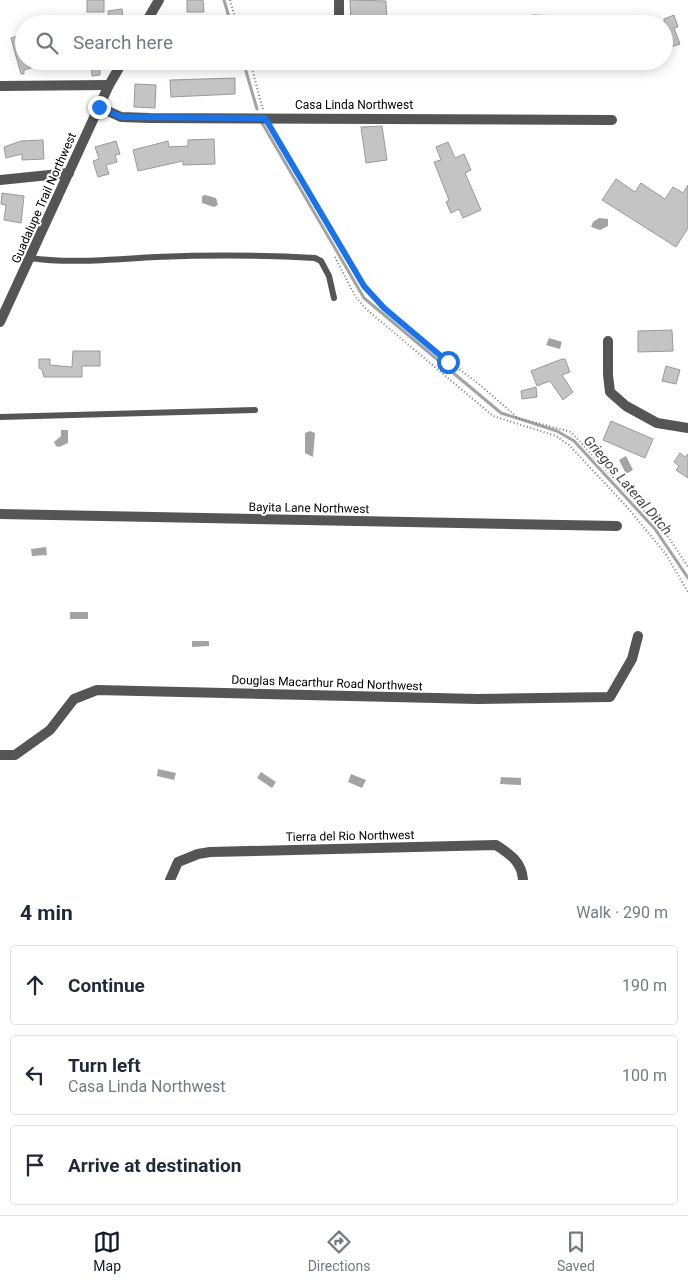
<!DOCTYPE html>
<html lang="en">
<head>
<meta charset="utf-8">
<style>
  :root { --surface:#fff; --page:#f2f2f3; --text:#1f2937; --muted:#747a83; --line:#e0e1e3; --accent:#111827 }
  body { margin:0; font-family:Roboto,sans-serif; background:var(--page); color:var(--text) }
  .stop { position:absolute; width:15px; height:15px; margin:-11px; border:4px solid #1a73e8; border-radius:50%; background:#fff }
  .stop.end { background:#1a73e8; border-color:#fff; box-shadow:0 1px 5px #0008 }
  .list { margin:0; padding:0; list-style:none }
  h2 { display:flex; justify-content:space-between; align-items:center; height:65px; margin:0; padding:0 20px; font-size:21px }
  h2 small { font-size:16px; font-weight:400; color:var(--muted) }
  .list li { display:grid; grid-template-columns:32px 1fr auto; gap:15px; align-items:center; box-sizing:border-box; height:80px; margin:0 10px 10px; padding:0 10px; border:1px solid var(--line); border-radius:5px }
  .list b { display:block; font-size:19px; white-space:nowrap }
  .list p { margin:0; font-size:16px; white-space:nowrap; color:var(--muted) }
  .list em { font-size:16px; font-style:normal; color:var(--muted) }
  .icon { flex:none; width:28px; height:28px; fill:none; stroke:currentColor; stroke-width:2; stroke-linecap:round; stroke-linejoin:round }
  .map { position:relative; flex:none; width:688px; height:880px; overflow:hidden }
  .search { position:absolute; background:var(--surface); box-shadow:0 2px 12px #0003; left:15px; right:15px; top:15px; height:55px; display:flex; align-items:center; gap:12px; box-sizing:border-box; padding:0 18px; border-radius:28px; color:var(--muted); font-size:19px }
  .sheet { height:335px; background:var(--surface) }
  nav { display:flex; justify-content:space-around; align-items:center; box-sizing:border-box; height:70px; border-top:1px solid var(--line); background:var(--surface); font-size:14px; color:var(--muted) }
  nav a { display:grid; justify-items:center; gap:2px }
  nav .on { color:var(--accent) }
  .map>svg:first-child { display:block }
  .water { fill:#a3a3a3 }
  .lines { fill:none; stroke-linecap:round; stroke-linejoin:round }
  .stream { stroke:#a3a3a3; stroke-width:3 }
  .building { fill:#c4c4c4; stroke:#999 }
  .path { stroke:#777; stroke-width:2; stroke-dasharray:1 2.5; stroke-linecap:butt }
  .service { stroke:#555; stroke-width:6 }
  .minor { stroke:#555; stroke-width:10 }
  .tertiary { stroke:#555; stroke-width:10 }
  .route { stroke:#1a73e8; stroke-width:6 }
  .labels { text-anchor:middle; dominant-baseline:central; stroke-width:4; stroke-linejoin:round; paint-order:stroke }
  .street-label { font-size:12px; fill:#000; stroke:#fff }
  .water-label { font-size:14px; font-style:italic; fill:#444; stroke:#fff }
</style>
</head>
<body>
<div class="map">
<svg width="688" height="880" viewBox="0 0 688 880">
  <rect width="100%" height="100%" fill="#fff"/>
  <g class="water">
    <polygon points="205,195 216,198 218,205 214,207 202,203 202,196"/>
    <polygon points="599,218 608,219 608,226 600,230 591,227 593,222"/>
    <polygon points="549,338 562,342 560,349 546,345"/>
    <polygon points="61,430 68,430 68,443 59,447 56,446 54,442 61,436"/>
    <polygon points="310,431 315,433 313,457 305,453 305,433"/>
    <polygon points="626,456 633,470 626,474 619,460"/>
    <polygon points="46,547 47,555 32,556 31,549"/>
    <rect x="70" y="612" width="18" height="7"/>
    <polygon points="192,641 209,641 209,646 192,647"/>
    <polygon points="158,769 176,773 174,780 157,776"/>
    <polygon points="261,772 276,782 272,788 257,778"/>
    <polygon points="351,774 366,780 362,788 348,782"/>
    <polygon points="501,777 521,778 521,785 500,784"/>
  </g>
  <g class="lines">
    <g class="stream">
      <polyline points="224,0 231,24"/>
      <polyline points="243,61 257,109"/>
      <polyline points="262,123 364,298 501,413 557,431 574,441 655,529 688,578"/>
    </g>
  </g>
  <g class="building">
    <rect x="87" y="0" width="17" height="12"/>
    <polygon points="187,0 203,0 204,12 187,12"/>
    <polygon points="350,0 386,1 387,24 351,24"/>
    <polygon points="122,9 123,20 109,21 108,11"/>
    <polygon points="532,15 564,16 564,24 532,24"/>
    <polygon points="674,15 678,27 674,28 680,44 668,48 664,40 664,19"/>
    <polygon points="24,34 24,61 44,61 44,64 24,70 24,74 21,74 11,38"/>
    <polygon points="91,61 100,61 100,75 92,76"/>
    <polygon points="235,78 235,94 171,97 170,80"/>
    <polygon points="135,84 156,85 155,108 134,107"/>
    <polygon points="382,126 387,160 366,163 361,127"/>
    <polygon points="214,139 215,164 183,165 183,161 138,171 133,150 168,141 169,147 188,146 188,140"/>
    <polygon points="43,140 44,159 22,160 22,154 6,158 4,147 21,141"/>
    <polygon points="116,141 120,154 115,155 117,162 106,165 109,174 98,177 93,161 99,159 95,147"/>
    <polygon points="448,142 455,158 464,154 471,170 465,173 481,210 463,218 459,209 451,213 446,202 449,200 434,162 441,160 436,147"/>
    <polygon points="616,179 635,192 641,183 665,199 673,187 683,193 688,185 688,228 676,247 602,200"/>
    <polygon points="2,193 24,196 21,223 4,220 6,205 1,204"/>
    <polygon points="672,330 673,351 638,352 638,331"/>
    <polygon points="73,351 100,351 100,366 82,366 82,377 44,377 42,370 39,368 39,359 50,359 50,365 72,367"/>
    <polygon points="562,359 565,359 570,372 562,375 573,392 563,400 550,381 537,386 531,371"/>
    <polygon points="666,366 680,370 676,384 662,381"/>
    <polygon points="536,387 537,397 522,399 521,391"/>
    <polygon points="611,421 653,439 645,458 603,440"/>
    <polygon points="680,453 685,457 688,454 688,478 676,470 679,466 674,462"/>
  </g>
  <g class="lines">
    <g class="path">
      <polyline points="230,0 237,24"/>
      <polyline points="250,61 263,110"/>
      <polyline points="272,130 364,286 420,339 480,385 518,418 571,432 669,538 688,567"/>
      <polyline points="335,257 355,296 366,309 493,416 556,436 569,445 626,506 665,553 688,592"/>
    </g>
    <g class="service">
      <path d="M 30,258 C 70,264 116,259 156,257 C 209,255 262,255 315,258 L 321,261 L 329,276 L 334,298"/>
      <polyline points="0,417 255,410"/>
    </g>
    <g class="minor">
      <polyline points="339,0 339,21"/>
      <polyline points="0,86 109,85"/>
      <polyline points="99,107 121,117 149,118 612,120"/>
      <polyline points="0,180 69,173"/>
      <polyline points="608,341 608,375 610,392 626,406 657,423 688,428"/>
      <polyline points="0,514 617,526"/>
      <polyline points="0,755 15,755 50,730 74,699 97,690 478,699 610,697 632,659 638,636"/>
      <path d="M 170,880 L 178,862 L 198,854 L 210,852 L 496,845 C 510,854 522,862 523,880"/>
    </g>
    <g class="tertiary">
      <polyline points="145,24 159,0"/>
      <polyline points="0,322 109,85 123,61"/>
    </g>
  </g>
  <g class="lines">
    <polyline class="route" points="99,107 121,117 265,118 364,286 384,308 448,362"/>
  </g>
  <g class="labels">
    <g class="street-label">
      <text x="354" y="105">Casa Linda Northwest</text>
      <text transform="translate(44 198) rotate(-66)">Guadalupe Trail Northwest</text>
      <text transform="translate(309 508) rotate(1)">Bayita Lane Northwest</text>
      <text transform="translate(327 683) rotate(2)">Douglas Macarthur Road Northwest</text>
      <text transform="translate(350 836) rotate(-1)">Tierra del Rio Northwest</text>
    </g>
    <g class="water-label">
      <text transform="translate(628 485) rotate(49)">Griegos Lateral Ditch</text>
    </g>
  </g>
</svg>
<div class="stop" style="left:448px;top:362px"></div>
<div class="stop end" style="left:99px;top:107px"></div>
<div class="search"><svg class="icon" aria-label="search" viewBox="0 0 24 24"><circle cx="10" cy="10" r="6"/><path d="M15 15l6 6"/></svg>Search here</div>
</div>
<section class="sheet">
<h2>4 min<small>Walk · 290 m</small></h2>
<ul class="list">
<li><svg class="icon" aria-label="ahead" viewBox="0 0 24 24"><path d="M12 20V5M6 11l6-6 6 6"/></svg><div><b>Continue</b></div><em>190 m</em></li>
<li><svg class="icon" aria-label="left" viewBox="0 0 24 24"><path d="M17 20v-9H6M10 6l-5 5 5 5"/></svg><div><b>Turn left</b><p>Casa Linda Northwest</p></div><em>100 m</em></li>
<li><svg class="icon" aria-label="arrive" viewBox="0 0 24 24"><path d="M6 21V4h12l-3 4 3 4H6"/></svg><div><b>Arrive at destination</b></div></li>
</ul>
</section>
<nav>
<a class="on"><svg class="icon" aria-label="map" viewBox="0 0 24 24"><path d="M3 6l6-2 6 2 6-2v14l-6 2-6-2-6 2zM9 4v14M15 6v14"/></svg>Map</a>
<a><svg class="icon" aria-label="directions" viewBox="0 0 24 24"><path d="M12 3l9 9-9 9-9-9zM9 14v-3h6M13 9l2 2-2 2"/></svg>Directions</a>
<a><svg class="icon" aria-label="saved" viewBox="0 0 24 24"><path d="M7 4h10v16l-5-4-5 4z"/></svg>Saved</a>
</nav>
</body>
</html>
